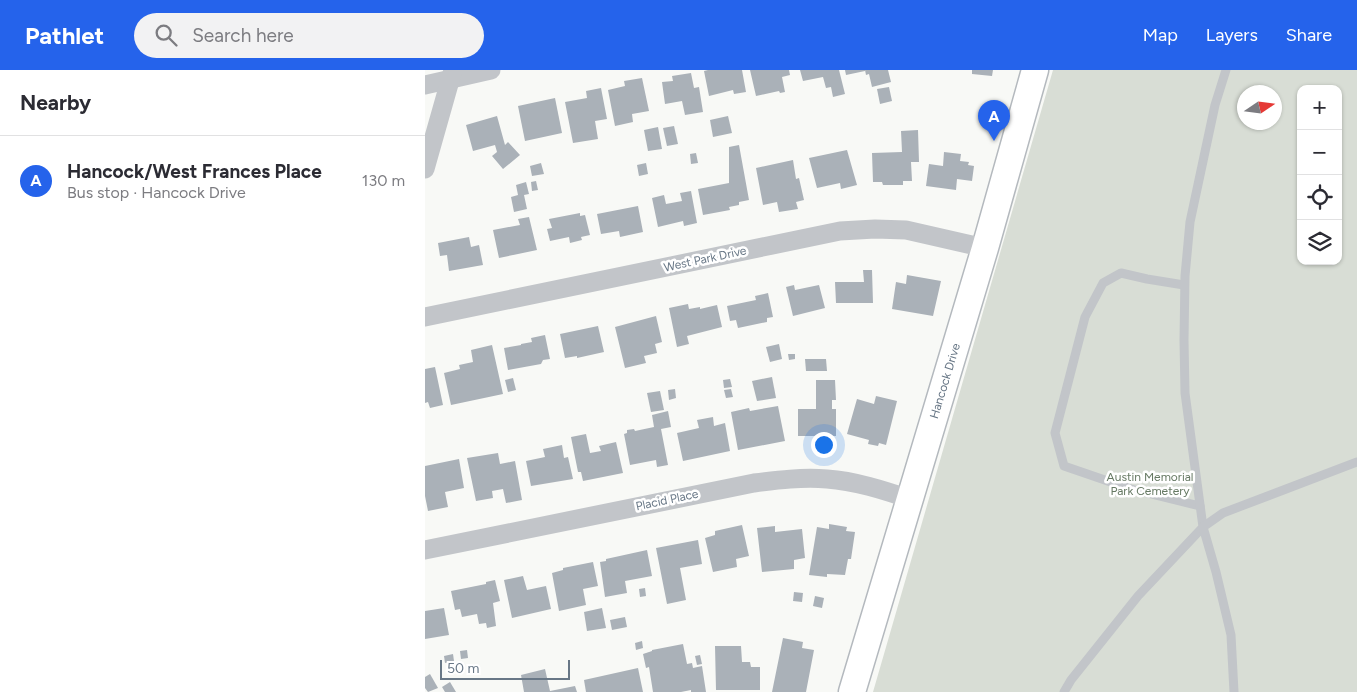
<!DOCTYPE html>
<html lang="en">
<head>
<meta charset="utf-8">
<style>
  :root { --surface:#fff; --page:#f2f2f3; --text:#2b2b33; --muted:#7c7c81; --line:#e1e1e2; --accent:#2563eb }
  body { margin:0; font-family:Figtree,sans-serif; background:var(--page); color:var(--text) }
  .controls { position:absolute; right:15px; top:15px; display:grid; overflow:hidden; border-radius:10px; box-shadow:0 1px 4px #0004 }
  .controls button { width:45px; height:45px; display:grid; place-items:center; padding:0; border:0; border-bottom:1px solid var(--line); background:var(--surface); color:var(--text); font:25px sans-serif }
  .compass { position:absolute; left:812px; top:15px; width:45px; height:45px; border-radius:50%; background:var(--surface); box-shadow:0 1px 4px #0004; rotate:77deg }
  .scale { position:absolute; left:15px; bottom:12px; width:130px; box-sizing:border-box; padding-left:5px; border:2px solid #687786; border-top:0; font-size:14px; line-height:18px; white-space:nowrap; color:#687786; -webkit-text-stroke:4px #fff; paint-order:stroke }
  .you { position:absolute; left:398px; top:374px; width:18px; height:18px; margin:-12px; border:4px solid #fff; border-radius:50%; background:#1a73e8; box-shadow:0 0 0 8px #1a73e833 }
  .badge { display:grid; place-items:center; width:32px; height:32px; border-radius:50%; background:var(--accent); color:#fff; font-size:16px; font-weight:700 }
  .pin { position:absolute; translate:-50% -41px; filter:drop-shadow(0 1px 2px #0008) }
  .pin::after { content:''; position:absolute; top:26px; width:18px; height:15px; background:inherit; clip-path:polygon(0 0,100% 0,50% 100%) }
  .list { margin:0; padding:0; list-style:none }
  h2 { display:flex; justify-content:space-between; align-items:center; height:65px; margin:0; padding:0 20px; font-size:21px }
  h2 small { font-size:16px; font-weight:400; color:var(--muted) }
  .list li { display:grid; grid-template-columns:32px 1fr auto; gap:15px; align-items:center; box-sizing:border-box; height:90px; padding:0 20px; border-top:1px solid var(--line) }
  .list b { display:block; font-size:19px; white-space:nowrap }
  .list p { margin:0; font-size:16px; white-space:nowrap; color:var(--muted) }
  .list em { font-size:16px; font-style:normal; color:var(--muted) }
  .icon { flex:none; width:28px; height:28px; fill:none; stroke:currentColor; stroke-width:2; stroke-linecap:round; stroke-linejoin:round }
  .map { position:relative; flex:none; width:932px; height:622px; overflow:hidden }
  header { display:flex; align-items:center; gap:30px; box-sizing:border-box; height:70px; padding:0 25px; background:var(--accent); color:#fff }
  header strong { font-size:24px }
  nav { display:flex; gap:28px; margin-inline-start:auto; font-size:18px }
  .search { width:350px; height:45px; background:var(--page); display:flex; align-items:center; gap:12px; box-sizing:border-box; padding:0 18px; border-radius:28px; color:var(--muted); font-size:19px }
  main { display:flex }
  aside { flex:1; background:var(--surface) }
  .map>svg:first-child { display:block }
  .green { fill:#d8ddd5; fill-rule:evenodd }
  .building { fill:#aab1b8 }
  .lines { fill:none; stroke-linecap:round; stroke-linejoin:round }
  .secondary-casing { stroke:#b4b9be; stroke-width:29 }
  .lane { stroke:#c2c5c9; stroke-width:9 }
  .street { stroke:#c2c5c9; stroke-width:19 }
  .secondary { stroke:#fff; stroke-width:26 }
  .labels { text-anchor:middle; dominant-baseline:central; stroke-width:5; stroke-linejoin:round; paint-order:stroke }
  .street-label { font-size:12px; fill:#687786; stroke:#fff }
  .park-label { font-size:12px; fill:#667963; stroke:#fff }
</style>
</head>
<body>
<header>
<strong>Pathlet</strong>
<div class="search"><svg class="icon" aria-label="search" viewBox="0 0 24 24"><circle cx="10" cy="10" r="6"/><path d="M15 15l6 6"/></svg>Search here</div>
<nav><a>Map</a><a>Layers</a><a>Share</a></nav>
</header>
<main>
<aside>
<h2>Nearby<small></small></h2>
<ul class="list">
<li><span class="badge">A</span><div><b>Hancock/West Frances Place</b><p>Bus stop · Hancock Drive</p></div><em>130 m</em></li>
</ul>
</aside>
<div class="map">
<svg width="932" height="622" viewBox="0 0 932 622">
  <rect width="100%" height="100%" fill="#f8f9f6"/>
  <path class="green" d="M 628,0 L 932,0 L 932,622 L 448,622 ZM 876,19 L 913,19 L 913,191 L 876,191 ZM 819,22 L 849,22 L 849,52 L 819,52 Z"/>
  <g class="building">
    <polygon points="283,0 317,0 321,22 309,24 308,20 284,26 279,1"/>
    <polygon points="325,0 364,0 365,5 357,7 360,22 355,23 354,21 331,26"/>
    <polygon points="375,0 414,0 420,24 408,27 406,17 401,18 398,7 378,11"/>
    <polygon points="420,0 440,0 440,1 421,5"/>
    <polygon points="440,0 463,0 466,12 447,17 444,4 441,5"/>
    <polygon points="547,0 568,0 567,6 547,4"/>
    <polygon points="266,3 269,18 274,17 278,42 260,45 257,31 240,34 237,12 248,11 247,6"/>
    <polygon points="217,8 224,41 207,44 208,52 190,56 183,20 200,16 199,11"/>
    <polygon points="464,17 467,31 455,34 452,19"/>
    <polygon points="176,18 182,49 170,51 173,69 148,73 140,32 162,28 161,21"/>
    <polygon points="130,28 137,63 100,71 93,36"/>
    <polygon points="72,46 80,75 83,72 95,85 78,99 67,86 72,82 70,75 48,81 41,55"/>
    <polygon points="303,46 307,63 288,67 285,50"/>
    <polygon points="249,56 253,74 242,76 238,58"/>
    <polygon points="233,57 237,79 223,81 219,60"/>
    <polygon points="493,60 494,92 486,92 487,111 478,111 478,115 458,115 457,112 448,112 447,83 477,82 476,61"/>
    <polygon points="314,75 324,130 314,132 314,135 304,137 305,140 278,145 273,119 304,113 304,77"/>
    <polygon points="422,80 432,115 416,119 415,113 392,118 384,88"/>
    <polygon points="519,82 536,84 535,91 544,92 543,95 549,96 547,111 532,109 531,120 501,116 504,94 518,96"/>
    <polygon points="271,83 273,93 266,94 265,84"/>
    <polygon points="368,90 371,109 374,108 379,130 371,132 373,139 354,142 352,132 338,135 331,98"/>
    <polygon points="116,93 119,104 107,106 105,96"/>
    <polygon points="221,93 223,104 214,106 212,95"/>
    <polygon points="111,111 113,120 107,121 106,112"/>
    <polygon points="101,112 104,124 99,125 102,139 89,142 86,127 93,125 91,115"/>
    <polygon points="266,121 272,153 259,156 258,151 233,157 227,128 239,125 241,134 257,131 255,123"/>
    <polygon points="213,136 218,162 195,167 194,161 176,164 172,144"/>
    <polygon points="155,143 155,146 160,145 165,165 156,167 157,170 145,173 144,167 125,171 122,159 127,158 124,149"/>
    <polygon points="104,147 112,180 74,188 68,160 95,155 93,149"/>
    <polygon points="44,167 46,177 54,175 58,195 24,201 22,185 15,186 13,173"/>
    <polygon points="438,200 447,200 448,233 411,233 410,212 439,212"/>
    <polygon points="482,205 516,211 508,246 467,239 471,212 481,214"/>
    <polygon points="369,215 370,220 394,215 400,238 368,246 361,217"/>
    <polygon points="343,223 348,247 342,248 342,252 313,258 311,250 305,251 302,236 331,230 330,226"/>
    <polygon points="263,234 264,239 275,237 275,239 292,235 297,257 262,266 264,274 252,277 244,238"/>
    <polygon points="231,246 237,272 230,274 232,283 219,286 221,293 200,298 190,257"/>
    <polygon points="173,256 179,282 152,288 152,286 140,288 135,264"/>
    <polygon points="120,265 125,289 118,290 116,294 83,300 79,278 96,275 96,274 107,272 106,268"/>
    <polygon points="354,274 357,289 345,292 341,277"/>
    <polygon points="67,275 78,324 26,335 19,303 35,299 34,295 48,292 46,280"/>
    <polygon points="363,284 370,284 370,289 364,290"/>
    <polygon points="380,289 401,289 402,301 381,301"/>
    <polygon points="10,297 18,335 5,338 3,332 0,333 0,299"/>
    <polygon points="347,307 351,328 332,331 327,311"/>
    <polygon points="88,308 91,320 83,322 80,310"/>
    <polygon points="305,309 307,317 299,318 298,310"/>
    <polygon points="391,310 410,310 411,330 407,330 407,339 411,339 411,366 373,366 373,339 391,339"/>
    <polygon points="250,319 251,328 244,330 243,320"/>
    <polygon points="306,319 308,327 301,328 299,320"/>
    <polygon points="235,321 239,340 226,342 222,323"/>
    <polygon points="451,326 472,331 461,375 454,373 453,376 443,374 444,370 422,364 432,329 449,334"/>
    <polygon points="353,336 360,371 313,380 306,342 324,338 325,341"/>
    <polygon points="243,341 246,357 236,359 243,395 232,397 231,390 205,395 199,364 202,363 202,360 209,359 210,361 229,357 227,345"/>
    <polygon points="288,347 289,356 300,353 305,381 258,391 252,363 274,358 272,350"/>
    <polygon points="161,364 165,383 176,381 174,376 191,372 198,403 158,411 156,402 153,402 146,367"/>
    <polygon points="137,375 139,388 143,387 148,409 106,416 101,391 120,387 118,379"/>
    <polygon points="73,383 75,394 90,391 97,430 81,433 78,419 67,421 68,428 51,431 42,388"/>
    <polygon points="34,389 39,418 20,422 23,437 3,441 0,426 0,396"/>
    <polygon points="404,454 422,457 421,461 430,462 426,489 423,489 420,505 402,504 402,507 384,505 392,457 404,459"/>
    <polygon points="317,455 324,486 311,489 312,497 288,502 280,468 290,465 290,461"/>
    <polygon points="350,456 350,462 377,459 380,488 369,490 369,499 337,502 332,458"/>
    <polygon points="273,470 277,494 255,498 261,530 242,534 231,478"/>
    <polygon points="222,480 227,506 200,511 202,523 180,527 175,492 181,491 181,489"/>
    <polygon points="168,492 173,516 158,519 161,535 134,541 127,503 138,500 138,498"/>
    <polygon points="98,506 102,520 121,516 126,539 87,548 79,510"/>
    <polygon points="70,510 75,531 68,533 71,556 62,558 61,553 54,554 52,544 37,547 35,539 30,540 26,521 61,514 61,512"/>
    <polygon points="220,518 221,526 215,527 214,519"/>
    <polygon points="369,522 378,523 377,532 368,531"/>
    <polygon points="390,526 399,528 397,538 388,536"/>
    <polygon points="19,538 24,565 0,569 0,541"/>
    <polygon points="177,538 181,558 162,561 159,542"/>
    <polygon points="200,547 202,557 187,560 185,550"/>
    <polygon points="358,568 378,572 377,578 389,580 381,622 347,622"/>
    <polygon points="217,571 218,578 211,580 210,573"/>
    <polygon points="258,574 262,594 267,593 268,598 277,596 281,622 266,622 266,620 256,622 228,622 224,597 221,598 218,584 227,581 227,580"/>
    <polygon points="290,576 316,576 317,592 325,592 326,597 335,597 335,620 291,620"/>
    <polygon points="42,580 43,588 36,589 35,581"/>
    <polygon points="28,584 29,591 20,593 19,586"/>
    <polygon points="275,585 277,594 272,595 270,586"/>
    <polygon points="213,598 218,622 161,622 159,610"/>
    <polygon points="120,599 125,621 150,616 152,622 99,622 96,605"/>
    <polygon points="5,604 13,618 3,622 0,618 0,607"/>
    <polygon points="25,612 31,622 20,622 17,617"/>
  </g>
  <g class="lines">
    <g class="secondary-casing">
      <polyline id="secondary" points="427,622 560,178 610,0"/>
    </g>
    <g class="lane">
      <polyline points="759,215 722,209 696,203 678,213 660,247 630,363 639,396 706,419 775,436"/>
      <polyline points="639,622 646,610 713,526 778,457 760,323 759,270 760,206 765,152 790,35 801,0"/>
      <polyline points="809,622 806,565 791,502 778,457 798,443 932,392"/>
    </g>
    <g class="street">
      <polyline points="0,15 66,0"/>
      <polyline points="0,99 28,0"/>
      <polyline points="0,247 415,161 450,159 481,160 560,178"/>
      <path d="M 0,480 L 329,413 C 353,410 377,407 402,409 C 430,411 458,420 485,429"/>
    </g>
    <use href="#secondary" class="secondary"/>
  </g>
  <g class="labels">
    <g class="street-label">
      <text transform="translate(280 189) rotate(-12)">West Park Drive</text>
      <text transform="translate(520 311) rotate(-73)">Hancock Drive</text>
      <text transform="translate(242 430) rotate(-12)">Placid Place</text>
    </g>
    <g class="park-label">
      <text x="725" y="407">Austin Memorial<tspan x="725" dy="14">Park Cemetery</tspan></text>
    </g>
  </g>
</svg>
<div class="controls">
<button>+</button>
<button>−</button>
<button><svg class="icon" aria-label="locate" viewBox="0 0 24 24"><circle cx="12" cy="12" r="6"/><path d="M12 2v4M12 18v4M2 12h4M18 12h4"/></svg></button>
<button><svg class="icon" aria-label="layers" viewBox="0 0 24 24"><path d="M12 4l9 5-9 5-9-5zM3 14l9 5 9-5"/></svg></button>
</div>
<svg class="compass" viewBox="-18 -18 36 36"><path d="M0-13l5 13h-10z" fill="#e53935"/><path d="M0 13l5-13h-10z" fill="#7c7c81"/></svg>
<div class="scale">50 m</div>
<div class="you"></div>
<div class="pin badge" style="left:569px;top:71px">A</div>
</div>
</main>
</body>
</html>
